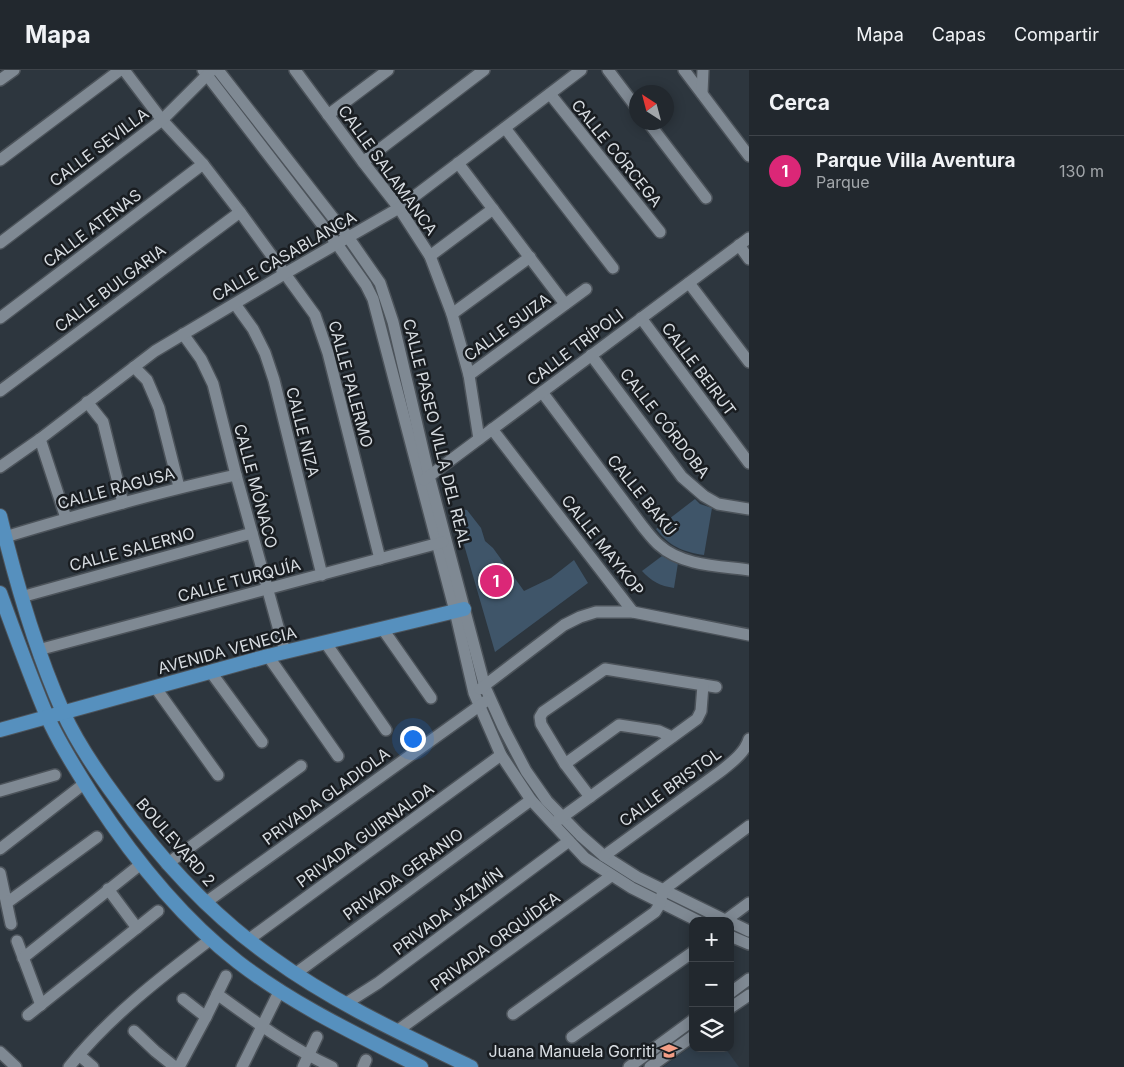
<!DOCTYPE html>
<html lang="es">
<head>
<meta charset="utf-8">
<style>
  :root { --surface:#22282e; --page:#2e343a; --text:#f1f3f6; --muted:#a2a6aa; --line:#3f444a; --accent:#db2777 }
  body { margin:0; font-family:Inter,sans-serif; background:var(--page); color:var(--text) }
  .controls { position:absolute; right:15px; bottom:15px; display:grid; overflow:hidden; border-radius:10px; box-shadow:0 2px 12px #0003 }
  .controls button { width:45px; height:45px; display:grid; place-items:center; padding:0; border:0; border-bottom:1px solid var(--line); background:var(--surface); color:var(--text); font:25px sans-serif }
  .compass { position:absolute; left:629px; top:15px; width:45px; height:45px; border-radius:50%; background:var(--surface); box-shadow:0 2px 12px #0003; rotate:324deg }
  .you { position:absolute; left:412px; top:668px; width:18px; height:18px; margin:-12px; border:4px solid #fff; border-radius:50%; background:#1a73e8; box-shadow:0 0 0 8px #1a73e833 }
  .badge { display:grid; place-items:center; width:32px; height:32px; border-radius:50%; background:var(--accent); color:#fff; font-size:16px; font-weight:700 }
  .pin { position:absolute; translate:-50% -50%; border:2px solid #fff; box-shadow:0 1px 5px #0006 }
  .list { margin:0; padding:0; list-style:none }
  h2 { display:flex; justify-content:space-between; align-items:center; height:65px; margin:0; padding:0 20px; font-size:21px }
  h2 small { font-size:16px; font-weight:400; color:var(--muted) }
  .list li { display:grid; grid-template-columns:32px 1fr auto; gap:15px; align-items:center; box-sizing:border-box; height:70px; padding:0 20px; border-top:1px solid var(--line) }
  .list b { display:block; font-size:19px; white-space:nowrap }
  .list p { margin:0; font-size:16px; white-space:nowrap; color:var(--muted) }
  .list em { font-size:16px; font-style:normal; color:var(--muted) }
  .icon { flex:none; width:28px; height:28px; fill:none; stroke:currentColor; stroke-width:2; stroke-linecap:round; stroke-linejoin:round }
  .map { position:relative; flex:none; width:749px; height:997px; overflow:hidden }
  header { display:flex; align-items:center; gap:30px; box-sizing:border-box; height:70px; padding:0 25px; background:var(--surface); border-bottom:1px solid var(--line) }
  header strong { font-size:24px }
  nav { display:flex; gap:28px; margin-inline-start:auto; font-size:18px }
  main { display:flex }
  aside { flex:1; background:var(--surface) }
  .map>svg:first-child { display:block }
  .built { fill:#313f4c }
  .green { fill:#3f5569 }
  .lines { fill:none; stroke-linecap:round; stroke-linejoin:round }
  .minor-casing { stroke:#4c535a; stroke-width:14 }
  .major-casing { stroke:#4c535a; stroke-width:16 }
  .minor { stroke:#7f8993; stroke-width:11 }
  .major { stroke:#5690be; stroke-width:14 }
  .labels { text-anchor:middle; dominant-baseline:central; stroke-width:5; stroke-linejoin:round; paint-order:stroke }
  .street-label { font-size:16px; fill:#d8dde2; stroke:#191d21 }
  .poi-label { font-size:16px; fill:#d8dde2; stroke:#191d21; text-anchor:end }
</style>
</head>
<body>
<header>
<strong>Mapa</strong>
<nav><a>Mapa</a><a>Capas</a><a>Compartir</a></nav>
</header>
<main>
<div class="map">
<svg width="749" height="997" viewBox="0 0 749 997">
  <rect width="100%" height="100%" fill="#2d363e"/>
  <polygon class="built" points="693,975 693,978 725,978 739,997 663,997"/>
  <g class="green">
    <path d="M 695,429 L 700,434 L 712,438 L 704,485 C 683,482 669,476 656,459 Z"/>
    <polygon points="460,439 467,440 481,458 485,471 493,478 524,521 551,508 574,490 588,513 495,582 458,454 456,443"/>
    <path d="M 662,486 L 678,493 L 674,518 C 660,516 651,511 642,501 Z"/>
  </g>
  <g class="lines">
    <g class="minor-casing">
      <g id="minor">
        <polyline points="124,0 162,50 203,94 240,142 315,245 328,283 380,489"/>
        <polyline points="203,0 337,174 366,215 373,229 455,541 474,623 501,685 531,730 585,788 632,818 698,851"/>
        <polyline points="218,0 348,167 380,213 393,252 429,406 485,617 503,657 526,701 547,731 580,765 604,786 637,807 727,851"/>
        <polyline points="295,0 363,92 399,138 430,186 452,244 469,305 479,369"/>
        <polyline points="608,0 636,37"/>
        <polyline points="684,0 749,86"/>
        <polyline points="0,10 14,0"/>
        <polyline points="702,23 703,0"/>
        <polyline points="550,24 660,162"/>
        <polyline points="328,45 388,0"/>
        <polyline points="648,52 706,128"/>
        <polyline points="505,58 613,198"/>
        <polyline points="0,90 120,0"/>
        <polyline points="363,92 484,0"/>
        <polyline points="458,93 565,234"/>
        <polyline points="0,173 162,50 211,1"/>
        <polyline points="739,175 749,189"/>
        <polyline points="430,186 493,139"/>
        <polyline points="689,213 749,292"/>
        <polyline points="235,234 253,259 265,283 274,310 322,505"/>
        <polyline points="452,244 530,187"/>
        <polyline points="0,248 203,94"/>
        <polyline points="641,248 749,393"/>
        <polyline points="183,264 201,289 213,314 236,405 285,582"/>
        <polyline points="591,285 682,407 704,426 718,434 749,439"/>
        <polyline points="134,297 147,310 159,338 179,417"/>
        <polyline points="469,305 586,219"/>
        <polyline points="0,321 240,142"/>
        <path d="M 542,322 L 643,457 C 648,463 653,470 659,475 C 682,496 720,496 749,500"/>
        <polyline points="87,332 103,352 123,433"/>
        <polyline points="492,359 633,542"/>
        <polyline points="40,369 66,448"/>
        <polyline points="0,397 40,369 155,281 286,203 399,138 581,0"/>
        <polyline points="424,410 749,168"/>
        <path d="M 5,467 C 81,444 158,422 236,405"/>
        <polyline points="21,527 252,463"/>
        <polyline points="382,558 431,628"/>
        <polyline points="325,572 386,660"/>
        <polyline points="38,580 443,472"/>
        <polyline points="268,586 338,686"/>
        <polyline points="210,601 262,672"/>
        <polyline points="155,617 218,705"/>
        <polyline points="480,619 564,555 580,547 596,542 633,542 749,565"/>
        <polyline points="565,694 619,655 659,661 672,667"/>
        <polyline points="0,721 55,705"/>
        <polyline points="590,727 565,694 541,654 540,647 543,642 605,599 716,617"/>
        <polyline points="557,751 697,649 701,641 703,615"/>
        <polyline points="0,779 85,713"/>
        <path d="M 604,786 L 721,701 C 731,693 745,683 749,669"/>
        <polyline points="167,794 301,696"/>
        <polyline points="0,803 11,854"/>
        <polyline points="108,819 137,858"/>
        <polyline points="8,832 97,767"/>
        <polyline points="205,833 486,631"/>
        <polyline points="726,850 749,833"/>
        <polyline points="730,852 749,861"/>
        <polyline points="730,866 749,874"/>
        <polyline points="248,870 501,685"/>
        <polyline points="17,871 41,935"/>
        <polyline points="23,888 141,794"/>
        <polyline points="295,904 531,730"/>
        <polyline points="730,923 749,909"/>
        <path d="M 217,924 C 254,951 291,978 332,997"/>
        <polyline points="183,929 206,947"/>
        <polyline points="345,934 378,913 569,771"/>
        <polyline points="730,938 749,925"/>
        <polyline points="513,944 655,842 660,834 663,820 749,756"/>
        <polyline points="28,945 158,841"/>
        <polyline points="134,961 155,981 175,997"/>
        <polyline points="397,961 611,806"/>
        <polyline points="572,967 693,882"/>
        <polyline points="0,982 16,997"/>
        <polyline points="79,985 93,997"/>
        <path d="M 69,997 C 109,947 161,907 211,869"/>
        <polyline points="179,997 206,947 226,906"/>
        <polyline points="242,997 280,920"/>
        <polyline points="303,997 317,967"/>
        <polyline points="363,997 366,990"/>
        <polyline points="629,997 693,950"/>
        <polyline points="650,997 693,966"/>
      </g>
    </g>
    <g class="major-casing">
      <g id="major">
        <path d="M 0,446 C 16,513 35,579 63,642 C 77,673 97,702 117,729 C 160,789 210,844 271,887 C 333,932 402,964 471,997"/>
        <path d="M 0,523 C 15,564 30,606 47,646 C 60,675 77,701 94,728 C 134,789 180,847 238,892 C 294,935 358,965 421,997"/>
        <polyline points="0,660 268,586 464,539"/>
      </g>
    </g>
    <use href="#minor" class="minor"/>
    <use href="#major" class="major"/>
  </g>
  <defs>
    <g id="school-bare" transform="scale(1.35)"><path d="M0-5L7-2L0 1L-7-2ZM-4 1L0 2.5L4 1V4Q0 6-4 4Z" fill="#f49e86" stroke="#191d21" stroke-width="2.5" paint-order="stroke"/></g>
  </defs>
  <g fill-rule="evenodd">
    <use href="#school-bare" x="669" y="981"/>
  </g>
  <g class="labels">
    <g class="street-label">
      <text transform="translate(99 77) rotate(-37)">CALLE SEVILLA</text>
      <text transform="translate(617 83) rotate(51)">CALLE CÓRCEGA</text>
      <text transform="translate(388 100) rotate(54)">CALLE SALAMANCA</text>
      <text transform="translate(92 158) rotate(-37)">CALLE ATENAS</text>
      <text transform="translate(284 186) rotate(-30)">CALLE CASABLANCA</text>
      <text transform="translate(110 218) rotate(-37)">CALLE BULGARIA</text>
      <text transform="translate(507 257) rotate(-36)">CALLE SUIZA</text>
      <text transform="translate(575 277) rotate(-37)">CALLE TRÍPOLI</text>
      <text transform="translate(699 299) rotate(53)">CALLE BEIRUT</text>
      <text transform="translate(351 314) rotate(75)">CALLE PALERMO</text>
      <text transform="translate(665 353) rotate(52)">CALLE CÓRDOBA</text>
      <text transform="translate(303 362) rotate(76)">CALLE NIZA</text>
      <text transform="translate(437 363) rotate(76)">CALLE PASEO VILLA DEL REAL</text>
      <text transform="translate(256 416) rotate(75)">CALLE MÓNACO</text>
      <text transform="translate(116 418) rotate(-15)">CALLE RAGUSA</text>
      <text transform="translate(642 425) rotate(51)">CALLE BAKÚ</text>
      <text transform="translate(603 475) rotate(52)">CALLE MAYKOP</text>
      <text transform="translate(132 479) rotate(-15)">CALLE SALERNO</text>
      <text transform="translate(239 510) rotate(-15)">CALLE TURQUÍA</text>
      <text transform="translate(227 580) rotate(-15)">AVENIDA VENECIA</text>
      <text transform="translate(670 717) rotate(-36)">CALLE BRISTOL</text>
      <text transform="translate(326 726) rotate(-36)">PRIVADA GLADIOLA</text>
      <text transform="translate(365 765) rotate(-36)">PRIVADA GUIRNALDA</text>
      <text transform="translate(176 772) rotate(49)">BOULEVARD 2</text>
      <text transform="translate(403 804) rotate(-36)">PRIVADA GERANIO</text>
      <text transform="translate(448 841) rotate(-37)">PRIVADA JAZMÍN</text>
      <text transform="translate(495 871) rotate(-36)">PRIVADA ORQUÍDEA</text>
    </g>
    <g class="poi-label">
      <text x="655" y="981">Juana Manuela Gorriti</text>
    </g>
  </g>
</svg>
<div class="controls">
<button>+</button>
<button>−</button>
<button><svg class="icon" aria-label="layers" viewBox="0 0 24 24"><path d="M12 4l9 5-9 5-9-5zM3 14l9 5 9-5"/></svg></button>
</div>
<svg class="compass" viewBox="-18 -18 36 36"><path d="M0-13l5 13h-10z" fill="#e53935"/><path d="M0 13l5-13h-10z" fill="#a2a6aa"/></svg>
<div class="you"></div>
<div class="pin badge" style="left:496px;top:511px">1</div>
</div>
<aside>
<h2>Cerca<small></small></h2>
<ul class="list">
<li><span class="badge">1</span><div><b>Parque Villa Aventura</b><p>Parque</p></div><em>130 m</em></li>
</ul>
</aside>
</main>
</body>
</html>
